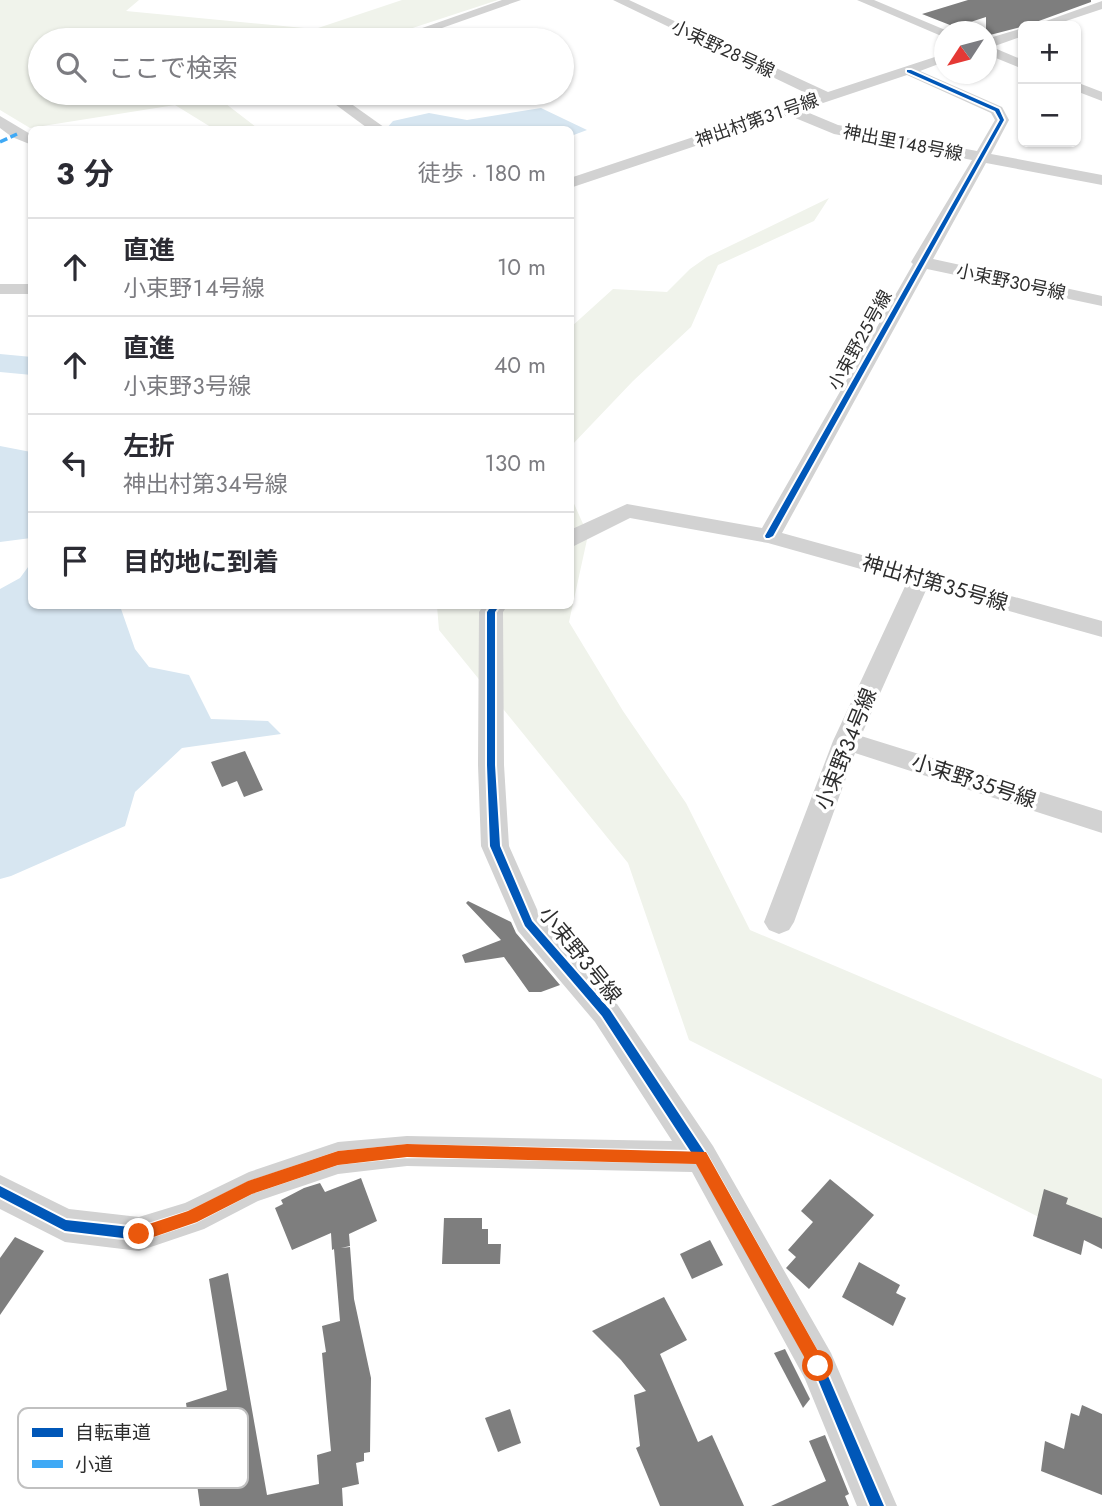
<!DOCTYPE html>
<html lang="ja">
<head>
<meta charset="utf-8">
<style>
  :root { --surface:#fff; --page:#f2f2f3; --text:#2b2b33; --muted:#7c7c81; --line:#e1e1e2 }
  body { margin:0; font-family:Jost,"Noto Sans JP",sans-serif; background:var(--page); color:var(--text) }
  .controls { position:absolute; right:21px; top:21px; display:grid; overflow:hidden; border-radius:10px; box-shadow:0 2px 5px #0004 }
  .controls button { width:63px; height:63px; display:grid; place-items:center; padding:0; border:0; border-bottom:2px solid var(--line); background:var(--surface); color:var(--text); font:35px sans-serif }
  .compass { position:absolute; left:934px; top:21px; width:63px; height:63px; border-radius:50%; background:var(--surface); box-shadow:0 2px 5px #0004; rotate:234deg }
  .stop { position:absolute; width:21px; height:21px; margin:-16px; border:5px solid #ea580c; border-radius:50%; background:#fff }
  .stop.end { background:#ea580c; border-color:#fff; box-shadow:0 2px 7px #0008 }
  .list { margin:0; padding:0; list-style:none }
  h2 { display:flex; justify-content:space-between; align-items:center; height:91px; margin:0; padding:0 28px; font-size:30px }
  h2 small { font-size:23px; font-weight:400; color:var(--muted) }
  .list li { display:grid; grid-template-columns:46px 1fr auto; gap:21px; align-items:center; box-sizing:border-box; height:98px; padding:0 28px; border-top:2px solid var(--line) }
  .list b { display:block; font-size:26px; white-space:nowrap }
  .list p { margin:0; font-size:23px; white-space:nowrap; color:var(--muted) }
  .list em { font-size:23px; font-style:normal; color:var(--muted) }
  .icon { flex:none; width:38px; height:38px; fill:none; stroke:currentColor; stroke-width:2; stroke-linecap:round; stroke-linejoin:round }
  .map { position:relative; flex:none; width:1102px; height:1506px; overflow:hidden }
  .search { position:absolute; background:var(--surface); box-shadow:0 2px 5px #0004; left:28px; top:28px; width:546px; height:77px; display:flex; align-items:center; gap:18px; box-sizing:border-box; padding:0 24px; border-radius:38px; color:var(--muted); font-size:26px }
  .panel { position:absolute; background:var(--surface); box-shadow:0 2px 5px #0004; left:28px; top:126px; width:546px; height:483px; border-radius:10px }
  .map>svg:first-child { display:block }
  .green { fill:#f0f3eb }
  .water { fill:#d7e6f1 }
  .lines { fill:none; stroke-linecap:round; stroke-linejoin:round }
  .river { fill:#d7e6f1; fill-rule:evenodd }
  .building { fill:#7e7e7e }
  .street { fill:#d2d2d2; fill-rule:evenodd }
  .quiet { stroke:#3fa9f5; stroke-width:3.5; stroke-dasharray:8 3.5; stroke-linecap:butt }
  .cycleway-casing { stroke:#fff; stroke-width:4 }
  .cycleway { fill:#0057b8; fill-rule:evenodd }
  .route { fill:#ea580c }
  .labels { text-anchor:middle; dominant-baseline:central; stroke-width:7; stroke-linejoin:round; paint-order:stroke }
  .far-street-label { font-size:18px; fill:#2d2d2d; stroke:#fff }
  .street-label { font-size:21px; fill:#2d2d2d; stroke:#fff }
  .key { fill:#fff; stroke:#c0c0c0; stroke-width:2 }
  .key-label { font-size:19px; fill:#2d2d2d }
</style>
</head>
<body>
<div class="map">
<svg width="1102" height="1506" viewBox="0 0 1102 1506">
  <rect width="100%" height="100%" fill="#fff"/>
  <g class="green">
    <polygon points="0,0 139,0 126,11 315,29 402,0 498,0 376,40 40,40 40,93 226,93 217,97 260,130 214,129 175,105 30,128 0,110"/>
    <polygon points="829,198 814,221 718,265 691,327 633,381 571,446 571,327 613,289 667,292 690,269 707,257"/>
    <polygon points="571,497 588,535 569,622 623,711 686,803 750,930 1102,1079 1102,1249 689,1040 628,863 439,630 437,606 570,606"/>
  </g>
  <g class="water">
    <polygon points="541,108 587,130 571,136 570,130 386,129 393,121 429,113 467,120"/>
    <polygon points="0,446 31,452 31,538 0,542"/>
    <polygon points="31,563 32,606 120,606 135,649 149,667 189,675 211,719 268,721 281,734 182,748 135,792 125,826 11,876 0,879 0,589 20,578"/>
  </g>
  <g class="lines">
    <polygon class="river" points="0,354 32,357 32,375 0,372"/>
  </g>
  <g class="building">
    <polygon points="968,0 1091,0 1091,2 1025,26 986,36 986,17 955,27 922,14"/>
    <polygon points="245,751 263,790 244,797 237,781 222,787 211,762"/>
    <polygon points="468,901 511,922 516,933 560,985 541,992 529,992 504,957 465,963 462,955 501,940 466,903"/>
    <polygon points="361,1178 377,1221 349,1234 350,1246 341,1248 350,1247 354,1299 371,1378 370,1452 364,1453 364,1461 356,1463 359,1484 342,1488 343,1506 200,1506 186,1403 227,1390 209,1279 228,1273 267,1495 319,1484 317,1455 331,1451 322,1353 326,1352 322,1326 340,1321 334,1249 332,1250 331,1233 292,1250 275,1208 283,1204 281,1200 304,1188 320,1183 325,1192"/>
    <polygon points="830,1179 874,1215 809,1289 786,1268 796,1257 788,1250 813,1222 801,1211"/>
    <polygon points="1044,1189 1068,1198 1066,1204 1102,1218 1102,1249 1084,1240 1081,1255 1033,1236"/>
    <polygon points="444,1218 482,1218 482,1229 488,1229 488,1244 501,1244 500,1264 442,1264"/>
    <polygon points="15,1237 44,1251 0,1315 0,1258"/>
    <polygon points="710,1240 723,1265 692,1279 680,1254"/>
    <polygon points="859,1262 900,1285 896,1293 906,1298 893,1326 842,1297"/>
    <polygon points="664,1297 687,1340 660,1354 698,1442 712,1435 744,1506 660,1506 636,1448 640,1446 634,1395 646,1391 621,1360 592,1331"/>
    <polygon points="785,1349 810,1399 803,1408 774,1353"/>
    <polygon points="1082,1405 1102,1414 1102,1495 1041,1471 1045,1441 1064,1449 1071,1413 1079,1416"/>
    <polygon points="510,1409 521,1443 498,1452 485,1418"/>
    <polygon points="825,1435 849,1494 845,1496 849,1506 771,1506 826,1481 809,1441"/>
  </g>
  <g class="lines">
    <g class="street">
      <polygon points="502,0 521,0 408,40 388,40"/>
      <path d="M 613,0 L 629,0 L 828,92 L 944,54 L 944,62 L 920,71 L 1002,107 L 1009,120 L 991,154 L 1102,175 L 1102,185 L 986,163 L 933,259 L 1102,296 L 1102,306 L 927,269 L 782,533 L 1102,621 L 1102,637 L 927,588 L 861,736 L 1102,811 L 1102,833 L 855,753 L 794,922 L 789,930 L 779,934 L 769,930 L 764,922 L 833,741 L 907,582 L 768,543 L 630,518 L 570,548 L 570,530 L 627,504 L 762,528 L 913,264 L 911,262 L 972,160 L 834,134 L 788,115 L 570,188 L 570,178 L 814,97 ZM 907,75 L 991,113 L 995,120 L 977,151 L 838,125 L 802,110 Z"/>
      <polygon points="857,0 874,0 950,32 944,32 944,36 939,35"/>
      <polygon points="1102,1 1102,9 1051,26 1032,26"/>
      <polygon points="1023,28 1023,36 992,47 1023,60 1023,69 986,54 986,39"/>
      <polygon points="1076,82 1102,92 1102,101 1076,91"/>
      <polygon points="320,93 336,93 388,130 370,130"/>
      <polygon points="0,116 32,135 32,145 12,137 0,128"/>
      <rect x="0" y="284" width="32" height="10"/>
      <polygon points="483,606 507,606 503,612 504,765 509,846 540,916 617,1004 713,1146 831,1353 897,1506 857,1506 805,1379 692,1172 407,1166 338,1174 258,1201 204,1229 139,1251 65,1242 0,1209 0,1175 69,1209 139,1217 185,1203 249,1172 338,1142 407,1136 672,1141 595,1022 518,931 481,846 478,765 479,612"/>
    </g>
    <polyline class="quiet" points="0,142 17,134"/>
    <g class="cycleway-casing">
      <g id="cycleway">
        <polygon points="907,70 911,70 999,109 1004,120 773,536 769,538 766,538 765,536 1000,120 995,111 907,72"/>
        <polygon points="491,606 499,606 495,612 495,765 500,846 532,921 610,1010 705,1153 822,1362 884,1506 870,1506 814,1370 698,1162 407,1156 338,1163 252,1192 196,1221 139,1240 65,1231 0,1197 0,1186 66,1220 139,1228 190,1212 249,1183 338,1153 407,1146 691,1152 602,1016 525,926 490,846 487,765 487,612"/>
      </g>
    </g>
    <use href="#cycleway" class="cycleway"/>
  </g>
  <polygon class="route" points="407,1144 706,1152 823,1360 826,1366 823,1371 818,1374 812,1371 696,1164 407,1157 338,1165 252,1194 197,1222 139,1242 134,1240 131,1234 134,1229 188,1211 248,1181 338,1151"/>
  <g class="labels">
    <g class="far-street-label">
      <text transform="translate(723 49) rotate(25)">小束野２８号線</text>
      <text transform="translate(757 120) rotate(-19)">神出村第３１号線</text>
      <text transform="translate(903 143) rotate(11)">神出里１４８号線</text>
      <text transform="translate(1011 282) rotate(12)">小束野３０号線</text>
      <text transform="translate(860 340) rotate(-61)">小束野２５号線</text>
    </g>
    <g class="street-label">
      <text transform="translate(935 583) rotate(16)">神出村第３５号線</text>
      <text transform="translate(846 749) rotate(-68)">小束野３４号線</text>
      <text transform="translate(974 781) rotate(18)">小束野３５号線</text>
      <text transform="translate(580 955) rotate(51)">小束野３号線</text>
    </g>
  </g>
  <rect x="18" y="1408" width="230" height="80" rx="10" class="key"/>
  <rect x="32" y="1428" width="31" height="9" fill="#0057b8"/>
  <rect x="32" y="1460" width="31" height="8" fill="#3fa9f5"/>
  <g class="key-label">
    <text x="75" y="1439">自転車道</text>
    <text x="75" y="1471">小道</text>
  </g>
</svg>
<div class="controls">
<button>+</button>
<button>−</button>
</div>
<svg class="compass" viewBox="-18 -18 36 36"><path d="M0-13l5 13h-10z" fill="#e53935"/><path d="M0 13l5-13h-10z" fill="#7c7c81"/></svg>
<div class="stop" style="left:818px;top:1366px"></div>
<div class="stop end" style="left:139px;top:1234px"></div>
<div class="search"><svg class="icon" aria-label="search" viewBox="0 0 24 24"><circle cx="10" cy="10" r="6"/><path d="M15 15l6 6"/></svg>ここで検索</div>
<section class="panel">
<h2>3 分<small>徒歩 · 180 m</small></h2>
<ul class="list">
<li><svg class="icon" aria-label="ahead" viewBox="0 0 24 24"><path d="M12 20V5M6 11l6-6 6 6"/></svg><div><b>直進</b><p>小束野１４号線</p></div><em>10 m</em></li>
<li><svg class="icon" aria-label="ahead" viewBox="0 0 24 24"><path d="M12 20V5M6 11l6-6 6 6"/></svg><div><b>直進</b><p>小束野３号線</p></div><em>40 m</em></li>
<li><svg class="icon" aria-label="left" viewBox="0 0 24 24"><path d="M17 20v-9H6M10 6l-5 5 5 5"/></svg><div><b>左折</b><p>神出村第３４号線</p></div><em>130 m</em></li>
<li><svg class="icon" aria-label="arrive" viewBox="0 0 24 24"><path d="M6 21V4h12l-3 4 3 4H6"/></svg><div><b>目的地に到着</b></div></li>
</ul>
</section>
</div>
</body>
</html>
